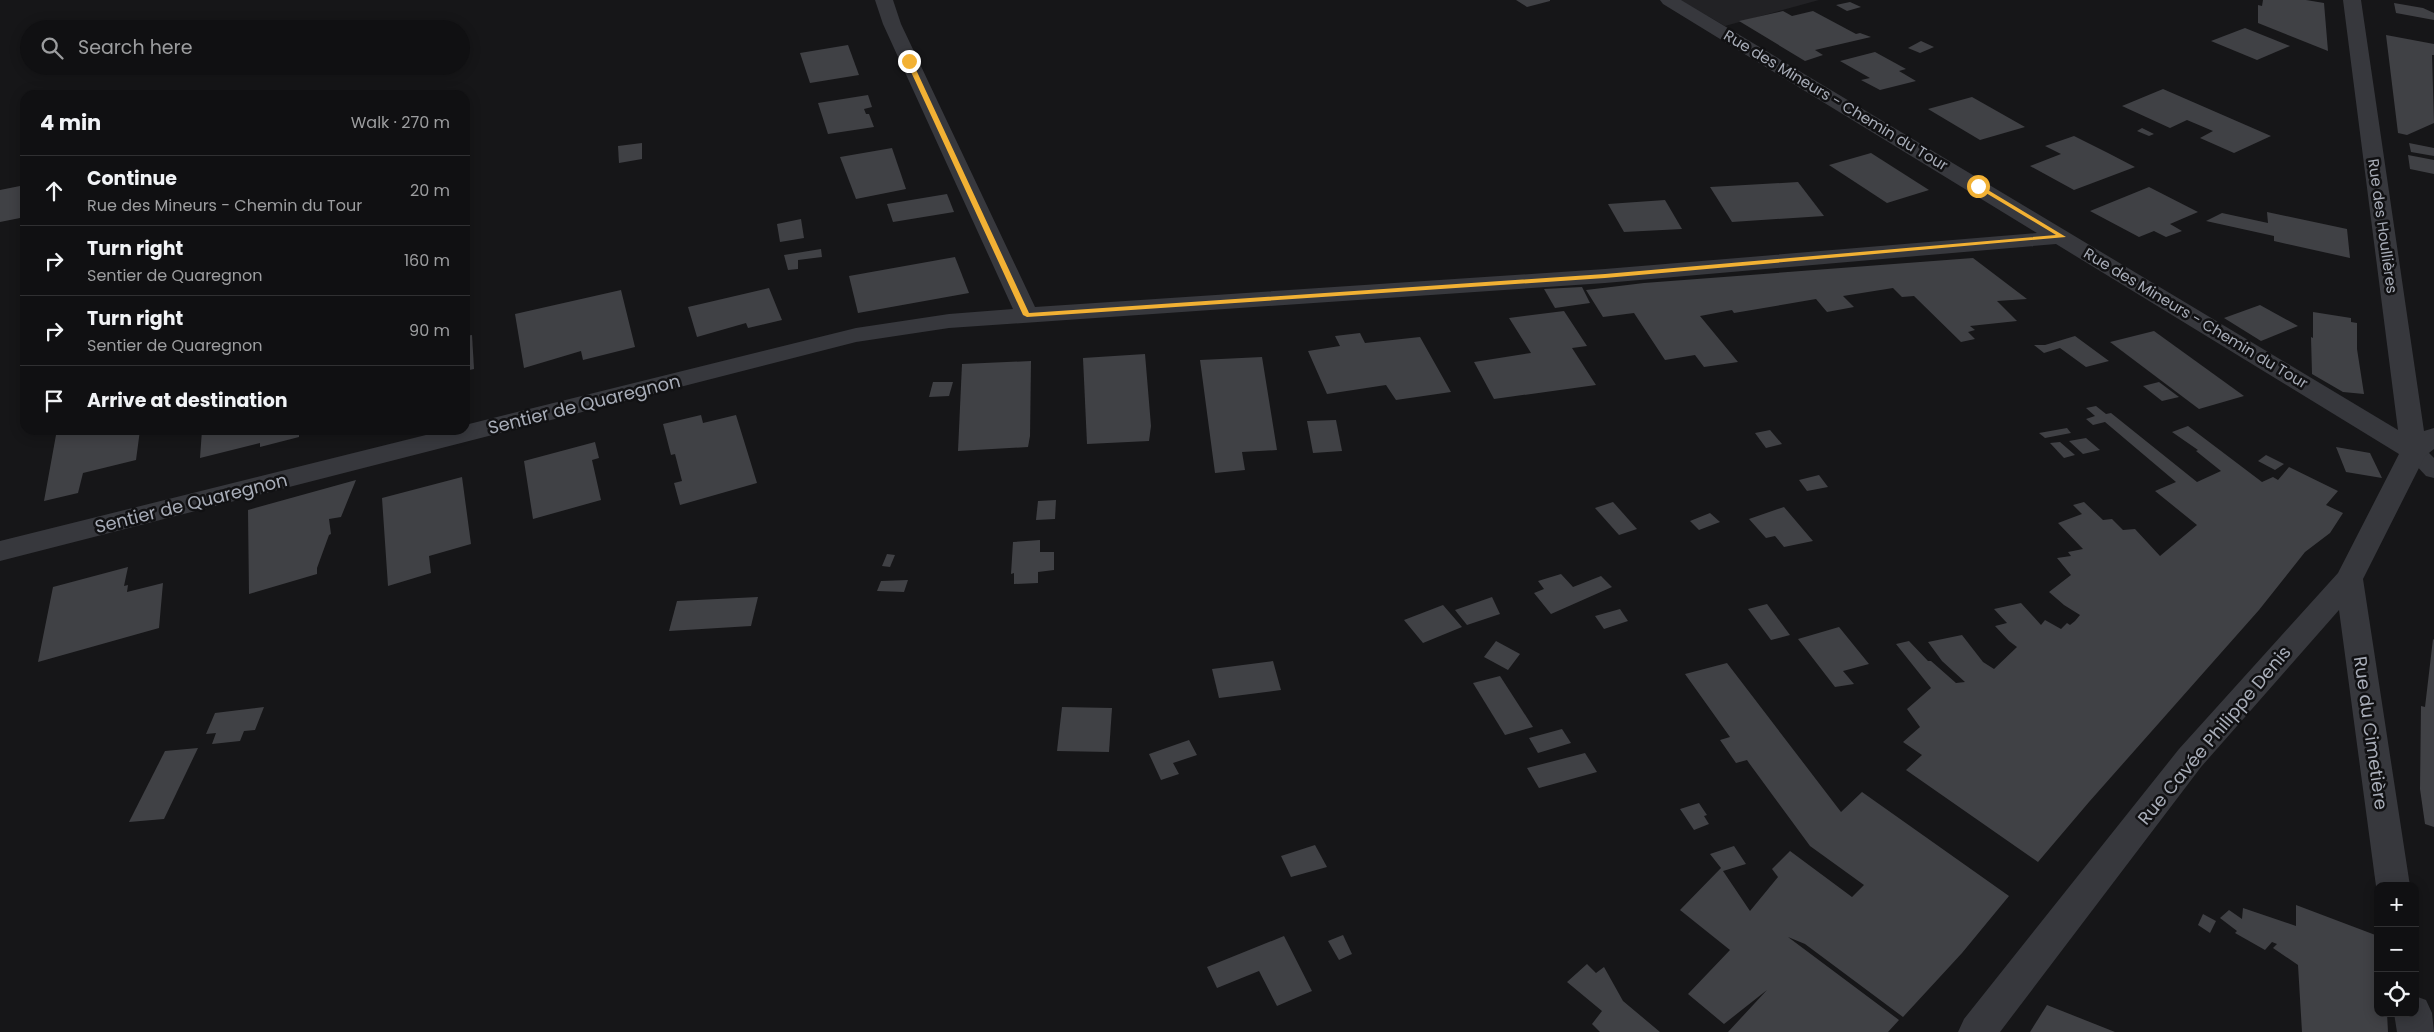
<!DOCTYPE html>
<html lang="en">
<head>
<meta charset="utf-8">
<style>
  :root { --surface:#101012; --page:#19191b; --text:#f1f3f6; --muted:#9c9d9f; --line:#303032 }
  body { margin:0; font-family:Poppins,sans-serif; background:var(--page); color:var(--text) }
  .controls { position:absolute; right:15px; bottom:15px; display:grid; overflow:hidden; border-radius:10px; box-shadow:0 2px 12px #0003 }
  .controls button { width:45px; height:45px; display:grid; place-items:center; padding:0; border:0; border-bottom:1px solid var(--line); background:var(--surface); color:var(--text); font:25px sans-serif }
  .stop { position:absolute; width:15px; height:15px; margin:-11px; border:4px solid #f2b134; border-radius:50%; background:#fff }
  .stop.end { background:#f2b134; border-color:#fff; box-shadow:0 1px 5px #0008 }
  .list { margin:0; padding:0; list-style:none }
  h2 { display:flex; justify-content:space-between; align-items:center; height:65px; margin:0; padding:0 20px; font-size:21px }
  h2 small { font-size:16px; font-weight:400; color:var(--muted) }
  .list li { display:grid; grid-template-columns:32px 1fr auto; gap:15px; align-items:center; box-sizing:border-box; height:70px; padding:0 20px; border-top:1px solid var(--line) }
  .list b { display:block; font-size:19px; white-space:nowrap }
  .list p { margin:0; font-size:16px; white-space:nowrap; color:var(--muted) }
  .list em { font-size:16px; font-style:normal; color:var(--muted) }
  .icon { flex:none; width:28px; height:28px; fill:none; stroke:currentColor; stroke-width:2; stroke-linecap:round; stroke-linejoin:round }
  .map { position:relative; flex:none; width:2434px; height:1032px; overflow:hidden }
  .search { position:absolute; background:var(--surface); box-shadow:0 2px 12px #0003; left:20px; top:20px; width:450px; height:55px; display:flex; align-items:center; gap:12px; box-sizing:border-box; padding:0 18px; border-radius:28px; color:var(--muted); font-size:19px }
  .panel { position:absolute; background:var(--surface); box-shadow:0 2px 12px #0003; left:20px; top:90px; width:450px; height:345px; border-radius:15px }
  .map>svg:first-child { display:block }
  .built { fill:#222225 }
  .building { fill:#404145 }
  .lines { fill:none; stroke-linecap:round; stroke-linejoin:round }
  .lane { fill:#37383d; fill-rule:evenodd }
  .street { fill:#37383d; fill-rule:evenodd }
  .route { fill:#f2b134 }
  .labels { text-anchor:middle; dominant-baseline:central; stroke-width:5; stroke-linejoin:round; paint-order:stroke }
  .far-street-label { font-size:15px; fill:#a8adb8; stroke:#111113 }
  .street-label { font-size:18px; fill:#a8adb8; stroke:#111113 }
</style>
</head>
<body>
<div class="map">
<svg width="2434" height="1032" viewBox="0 0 2434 1032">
  <rect width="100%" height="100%" fill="#161618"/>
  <polygon class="built" points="1680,0 1819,0 1725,26"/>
  <g class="building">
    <polygon points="1516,0 1550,0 1550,1 1527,7"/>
    <polygon points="2263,0 2306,0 2324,3 2328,51 2258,23 2258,5 2262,6"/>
    <polygon points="1850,2 1861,7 1847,11 1836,5"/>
    <polygon points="2394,3 2423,8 2434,13 2434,20 2396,13"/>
    <polygon points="1783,11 1792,16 1813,11 1856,34 1860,33 1871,37 1815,50 1823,55 1805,61 1739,21"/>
    <polygon points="2245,28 2290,46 2257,60 2211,41"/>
    <polygon points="2386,35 2434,44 2434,55 2432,55 2434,123 2407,135 2398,133"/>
    <polygon points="1921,41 1934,47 1920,53 1908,48"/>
    <polygon points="848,45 859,75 810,83 800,53"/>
    <polygon points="1875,52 1906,69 1899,71 1916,81 1880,90 1861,80 1870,78 1840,61"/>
    <polygon points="2163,89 2271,136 2234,153 2200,138 2213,131 2187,120 2170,128 2122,106"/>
    <polygon points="868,95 872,107 864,109 866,114 869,114 874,127 828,134 818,103"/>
    <polygon points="1972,97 2025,127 1980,140 1928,109"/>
    <polygon points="2142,128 2154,134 2149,136 2137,131"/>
    <polygon points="2074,136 2108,153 2135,167 2074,190 2030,166 2061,154 2045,146"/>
    <polygon points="642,143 642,159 619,163 618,146"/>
    <polygon points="2409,143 2434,148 2434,156 2411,152"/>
    <polygon points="892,148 906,189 856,199 840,157"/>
    <polygon points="1871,153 1929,190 1887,203 1829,165"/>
    <polygon points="2408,155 2434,160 2434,174 2410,169"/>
    <polygon points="1798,182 1824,216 1732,222 1710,187"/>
    <polygon points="25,185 25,217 0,222 0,190"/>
    <polygon points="2149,187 2198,212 2170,224 2182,231 2166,237 2154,231 2139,237 2090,211"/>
    <polygon points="947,194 954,212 893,222 887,204"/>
    <polygon points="1665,200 1682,229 1624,232 1608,204"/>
    <polygon points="2267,212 2347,229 2350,258 2274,241 2274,236 2206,221 2222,213 2268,223"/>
    <polygon points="801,219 804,238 780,242 777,224"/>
    <polygon points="821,249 822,257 798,260 798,269 788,270 784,255"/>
    <polygon points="955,257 969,293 858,313 849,276"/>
    <polygon points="1973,258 2027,299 1997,301 2017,321 1970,326 1975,330 1968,332 1975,339 1961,342 1914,296 1902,297 1893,288 1843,296 1854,307 1827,312 1816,299 1734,313 1732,310 1700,316 1738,362 1704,367 1695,355 1665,360 1634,313 1603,317 1586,290 1644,283"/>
    <polygon points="1582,287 1590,303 1555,308 1544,289"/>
    <polygon points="769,288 782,320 748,328 746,323 697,337 688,307"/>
    <polygon points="621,290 635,347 583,360 581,351 524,368 515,314"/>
    <polygon points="2260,305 2298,326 2261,341 2224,318"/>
    <polygon points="1564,311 1587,346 1572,348 1596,385 1494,399 1474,362 1531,353 1509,318"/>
    <polygon points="2313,312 2351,318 2351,322 2357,323 2357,349 2364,394 2343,392 2312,374 2311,337 2313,338"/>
    <polygon points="2154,331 2244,396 2199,409 2110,342"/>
    <polygon points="1360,333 1365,343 1420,337 1451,392 1396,400 1386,385 1327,394 1308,351 1340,346 1335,336"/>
    <polygon points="472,335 474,369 465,371 465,336"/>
    <polygon points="2075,336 2109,361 2086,367 2060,348 2044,353 2034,345 2045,345"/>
    <polygon points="1145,354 1151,426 1149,441 1087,444 1083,358"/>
    <polygon points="1262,357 1277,450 1242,452 1245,470 1215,473 1200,360"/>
    <polygon points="1031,361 1030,436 1028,447 958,451 962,364"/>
    <polygon points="933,382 953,382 949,396 929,397"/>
    <polygon points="2159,382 2179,397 2162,401 2143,386"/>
    <polygon points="2096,406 2106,414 2111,413 2197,482 2221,471 2196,451 2198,450 2172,432 2188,426 2262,482 2273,477 2278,480 2289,467 2338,491 2326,505 2343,513 2330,533 2305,552 2259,610 2089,802 2038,862 1906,770 1922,755 1903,742 1920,727 1907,709 1931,688 1896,644 1909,641 1928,661 1931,661 1956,683 1965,682 1942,661 1928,642 1962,635 1983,662 1994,669 2017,647 2009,641 1995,626 2007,623 1994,609 2021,603 2041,625 2045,620 2061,629 2067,623 2070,625 2075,621 2080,615 2064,605 2049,592 2071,575 2057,558 2071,556 2068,552 2083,549 2058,523 2082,514 2073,505 2084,502 2103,520 2112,519 2123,530 2135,529 2160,556 2197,525 2155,491 2176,482 2105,422 2093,425 2086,419 2095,416 2086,408"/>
    <polygon points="701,415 703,423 736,415 757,483 680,505 674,483 682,481 675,454 671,455 663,424"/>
    <polygon points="1336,420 1342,451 1313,453 1307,421"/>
    <polygon points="2067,428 2071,433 2045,438 2039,433"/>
    <polygon points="76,430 140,430 136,460 83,473 78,493 44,501 56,435"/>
    <polygon points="202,430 299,430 299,437 260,447 260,443 200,458"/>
    <polygon points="1770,430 1782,444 1766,448 1755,433"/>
    <polygon points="2086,438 2100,450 2083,454 2069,441"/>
    <polygon points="595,442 599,458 592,460 601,500 533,519 524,461"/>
    <polygon points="2060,442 2075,455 2064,458 2050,443"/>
    <polygon points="2336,447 2370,453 2382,478 2346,472"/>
    <polygon points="2266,455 2284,464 2275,470 2258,461"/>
    <polygon points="1819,475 1828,487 1807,491 1799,480"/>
    <polygon points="462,477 471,544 429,556 431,573 388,586 382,498"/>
    <polygon points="356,480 341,517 329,519 331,534 329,535 317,568 317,574 249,594 248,510"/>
    <polygon points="1056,500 1055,519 1036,520 1038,501"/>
    <polygon points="1613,502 1637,529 1619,535 1595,508"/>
    <polygon points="1784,507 1813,541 1784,547 1775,536 1766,538 1749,519"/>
    <polygon points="1710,513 1720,522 1699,530 1690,521"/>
    <polygon points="1040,540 1040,552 1054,552 1054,570 1038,572 1038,583 1014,584 1014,573 1011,574 1013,542"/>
    <polygon points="887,554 895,555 890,567 882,566"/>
    <polygon points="128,567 124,586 128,585 127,592 163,583 159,628 38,662 53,587"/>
    <polygon points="1561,574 1573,587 1601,576 1612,587 1551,614 1534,593 1544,589 1538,581"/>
    <polygon points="908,580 904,592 877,591 881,581"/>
    <polygon points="758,597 751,626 669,631 677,601"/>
    <polygon points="1492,597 1500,614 1467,625 1455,610"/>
    <polygon points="1767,604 1790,635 1771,640 1748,609"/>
    <polygon points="1443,605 1462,627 1423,643 1404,620"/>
    <polygon points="1620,609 1628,621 1604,629 1595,616"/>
    <polygon points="1839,627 1869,664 1843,671 1854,684 1835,687 1798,639"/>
    <polygon points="2433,639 2434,640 2434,827 2425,824 2420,789 2421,706 2425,707"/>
    <polygon points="1496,641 1520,654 1508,670 1484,657"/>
    <polygon points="1273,661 1281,690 1219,698 1212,669"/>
    <polygon points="1727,663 1841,812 1862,792 2009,896 1962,953 1903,1017 1805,944 1788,937 1899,1020 1888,1032 1728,1032 1767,990 1724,1024 1688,994 1730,950 1680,910 1721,868 1710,854 1734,846 1746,864 1723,871 1750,911 1778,877 1772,869 1790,851 1852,897 1864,885 1810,846 1749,763 1747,760 1736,763 1720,740 1730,737 1685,674"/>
    <polygon points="1500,676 1533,727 1505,735 1473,683"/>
    <polygon points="264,707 255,730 244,731 240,741 212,744 216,733 206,734 215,713"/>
    <polygon points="1062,707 1112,708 1109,752 1057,751"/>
    <polygon points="1562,729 1571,743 1538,753 1529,738"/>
    <polygon points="1189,740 1197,755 1173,763 1179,774 1161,780 1149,754"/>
    <polygon points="198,748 164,819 129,822 165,751"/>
    <polygon points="1585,753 1597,772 1539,788 1527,768"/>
    <polygon points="1699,803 1707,815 1704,816 1709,824 1694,830 1680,809"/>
    <polygon points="1315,845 1327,867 1291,877 1281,856"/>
    <polygon points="2296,905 2378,936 2378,1013 2387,1013 2388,1032 2302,1032 2298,965 2273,948 2277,944 2272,942 2265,950 2235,933 2237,931 2220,918 2229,910 2242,919 2243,908 2296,926"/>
    <polygon points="2203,914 2216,921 2210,933 2198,925"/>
    <polygon points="1343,935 1352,954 1339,960 1328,941"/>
    <polygon points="1284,936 1312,991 1277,1006 1259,971 1217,988 1207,967"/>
    <polygon points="1587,964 1596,973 1604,967 1623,1001 1660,1032 1600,1032 1592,1024 1602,1011 1567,982"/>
    <polygon points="2047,1005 2115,1032 2030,1032"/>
  </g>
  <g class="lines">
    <polygon class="lane" points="2414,444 2422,446 2434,458 2434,478 2426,476 2403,451 2406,446"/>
    <g class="street">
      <polygon points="875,0 893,0 901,24 1035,307 1605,269 2037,233 1663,4 1660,0 1681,0 2398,430 2343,0 2361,0 2424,431 2434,428 2434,449 2425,456 2363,579 2410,886 2378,886 2378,891 2376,886 2339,610 2201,767 2000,1032 1958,1032 1964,1019 2179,749 2338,573 2399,454 2056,244 1605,283 949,328 856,342 0,561 0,541 446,430 465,430 465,425 856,328 949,314 1013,309 883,24"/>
      <polygon points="2415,996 2426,1000 2432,1013 2434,1032 2397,1032 2394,1013 2415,1013"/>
    </g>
  </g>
  <polygon class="route" points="909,59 912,61 1029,313 1605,274 2056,235 1976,187 1978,184 2066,237 1605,278 1027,317 1023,315 906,61"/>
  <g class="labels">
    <g class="far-street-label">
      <text transform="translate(1836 100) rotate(31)">Rue des Mineurs - Chemin du Tour</text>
      <text transform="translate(2383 226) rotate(82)">Rue des Houllières</text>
      <text transform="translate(2196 318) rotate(31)">Rue des Mineurs - Chemin du Tour</text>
    </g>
    <g class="street-label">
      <text transform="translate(584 404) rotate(-14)">Sentier de Quaregnon</text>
      <text transform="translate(191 503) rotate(-14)">Sentier de Quaregnon</text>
      <text transform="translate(2371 733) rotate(82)">Rue du Cimetière</text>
      <text transform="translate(2214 735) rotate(-50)">Rue Cavée Philippe Denis</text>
    </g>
  </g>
</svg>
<div class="controls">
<button>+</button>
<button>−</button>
<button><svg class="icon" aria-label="locate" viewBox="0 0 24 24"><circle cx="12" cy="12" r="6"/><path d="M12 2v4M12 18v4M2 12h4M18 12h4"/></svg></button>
</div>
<div class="stop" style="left:1978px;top:186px"></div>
<div class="stop end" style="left:909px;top:61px"></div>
<div class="search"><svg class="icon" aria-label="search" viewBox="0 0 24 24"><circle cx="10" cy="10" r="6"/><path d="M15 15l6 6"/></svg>Search here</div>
<section class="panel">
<h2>4 min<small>Walk · 270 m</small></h2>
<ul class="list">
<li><svg class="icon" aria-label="ahead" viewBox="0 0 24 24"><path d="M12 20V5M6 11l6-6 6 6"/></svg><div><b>Continue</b><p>Rue des Mineurs - Chemin du Tour</p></div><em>20 m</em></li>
<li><svg class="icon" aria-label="right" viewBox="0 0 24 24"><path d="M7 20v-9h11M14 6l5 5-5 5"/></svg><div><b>Turn right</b><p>Sentier de Quaregnon</p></div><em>160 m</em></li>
<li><svg class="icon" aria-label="right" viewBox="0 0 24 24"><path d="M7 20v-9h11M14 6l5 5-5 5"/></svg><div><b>Turn right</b><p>Sentier de Quaregnon</p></div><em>90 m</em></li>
<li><svg class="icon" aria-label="arrive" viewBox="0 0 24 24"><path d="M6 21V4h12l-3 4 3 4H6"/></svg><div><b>Arrive at destination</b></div></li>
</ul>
</section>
</div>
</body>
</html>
